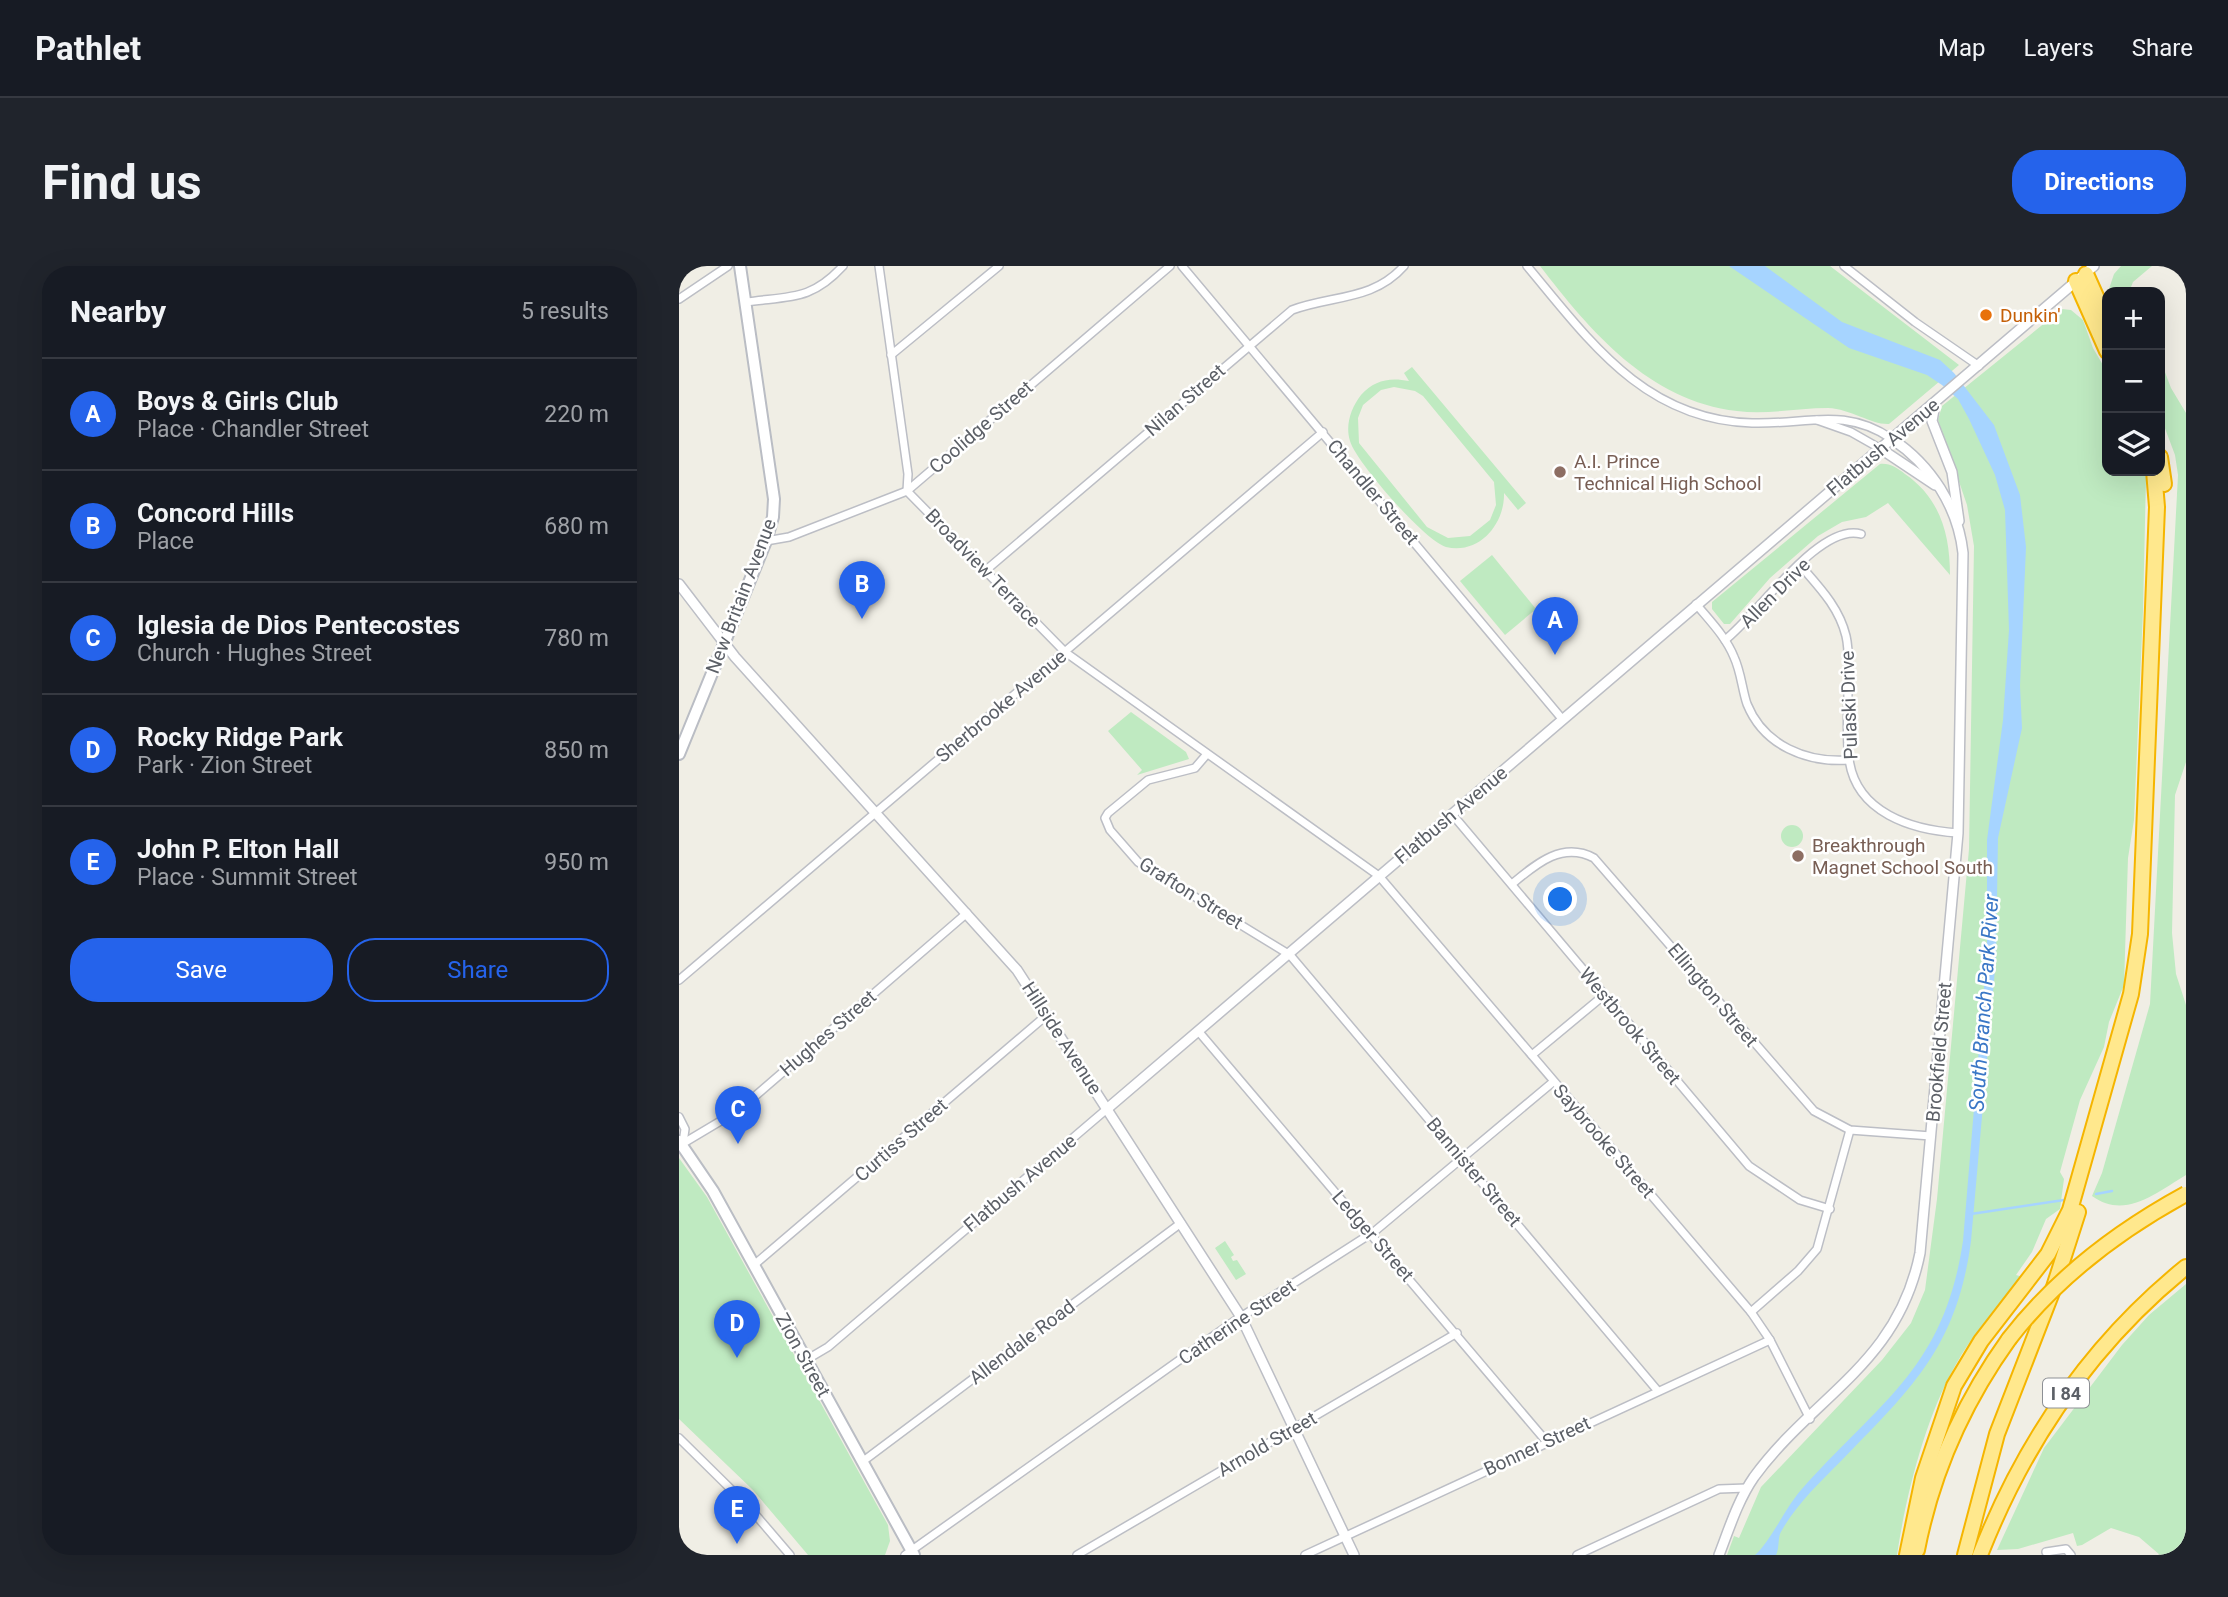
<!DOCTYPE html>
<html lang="en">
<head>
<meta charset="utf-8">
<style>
  :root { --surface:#171b24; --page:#20242c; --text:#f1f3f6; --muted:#9ea1a6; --line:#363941; --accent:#2563eb }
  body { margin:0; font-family:Roboto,sans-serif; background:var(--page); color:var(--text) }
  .controls { position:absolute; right:21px; top:21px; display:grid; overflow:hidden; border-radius:14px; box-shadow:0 7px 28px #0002 }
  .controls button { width:63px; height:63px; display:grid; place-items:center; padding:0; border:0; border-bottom:2px solid var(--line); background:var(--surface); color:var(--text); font:35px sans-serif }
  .you { position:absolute; left:882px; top:634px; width:24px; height:24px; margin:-18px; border:5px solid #fff; border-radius:50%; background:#1a73e8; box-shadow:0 0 0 10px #1a73e833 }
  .badge { display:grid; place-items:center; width:46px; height:46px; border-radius:50%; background:var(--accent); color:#fff; font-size:23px; font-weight:700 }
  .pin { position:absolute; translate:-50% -58px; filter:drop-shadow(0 2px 4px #0008) }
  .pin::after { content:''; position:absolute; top:37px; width:24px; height:21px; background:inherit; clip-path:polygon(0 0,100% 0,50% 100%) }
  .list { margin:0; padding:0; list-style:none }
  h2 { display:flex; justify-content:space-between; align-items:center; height:91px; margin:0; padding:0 28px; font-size:30px }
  h2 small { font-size:23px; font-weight:400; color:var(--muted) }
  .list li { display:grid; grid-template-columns:46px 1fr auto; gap:21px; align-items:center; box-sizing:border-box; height:112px; padding:0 28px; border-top:2px solid var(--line) }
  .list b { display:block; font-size:26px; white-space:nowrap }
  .list p { margin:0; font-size:23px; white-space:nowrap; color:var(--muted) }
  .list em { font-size:23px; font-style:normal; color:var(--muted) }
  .actions { display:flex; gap:14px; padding:21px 28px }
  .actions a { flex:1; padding:16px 0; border:2px solid var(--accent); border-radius:28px; text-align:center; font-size:24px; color:var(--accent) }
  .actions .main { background:var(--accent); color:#fff }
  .icon { flex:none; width:38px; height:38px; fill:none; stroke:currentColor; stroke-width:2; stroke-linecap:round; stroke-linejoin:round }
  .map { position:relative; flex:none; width:1507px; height:1289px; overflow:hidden; border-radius:28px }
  header { display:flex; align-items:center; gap:42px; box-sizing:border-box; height:98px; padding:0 35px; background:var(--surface); border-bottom:2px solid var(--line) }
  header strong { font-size:33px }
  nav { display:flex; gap:38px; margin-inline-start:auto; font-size:24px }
  .intro { display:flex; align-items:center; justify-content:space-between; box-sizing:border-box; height:168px; padding:0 42px }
  h1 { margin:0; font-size:49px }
  .button { padding:18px 32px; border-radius:28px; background:var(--accent); color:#fff; font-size:24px; font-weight:700 }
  main { display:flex; gap:42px; padding:0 42px }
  aside { flex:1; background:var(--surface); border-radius:28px; box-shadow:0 7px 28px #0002 }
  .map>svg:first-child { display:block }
  .green { fill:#bfeac1; fill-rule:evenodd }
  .water { fill:#a6d4ff }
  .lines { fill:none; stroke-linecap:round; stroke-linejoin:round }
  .stream { stroke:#a6d4ff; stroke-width:2.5 }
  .minor-casing { stroke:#bcbec5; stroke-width:10 }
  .tertiary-casing { stroke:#bcbec5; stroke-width:12 }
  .secondary-casing { stroke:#babdc4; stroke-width:14 }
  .motorway-casing { stroke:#f5b500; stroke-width:18 }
  .minor { stroke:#fff; stroke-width:7 }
  .tertiary { stroke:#fff; stroke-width:9 }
  .secondary { stroke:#fff; stroke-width:10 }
  .motorway { stroke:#ffe88d; stroke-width:14 }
  .motorway-bridge-casing { stroke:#f5b500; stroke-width:18; stroke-linecap:butt }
  .motorway-bridge { stroke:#ffe88d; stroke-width:14 }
  .food-dot { fill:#e8710a; stroke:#fff; stroke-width:2.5 }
  .education-dot { fill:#8d6e63; stroke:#fff; stroke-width:2.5 }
  .labels { text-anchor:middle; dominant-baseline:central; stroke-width:5; stroke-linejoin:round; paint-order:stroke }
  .shield { fill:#fff; stroke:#8d9095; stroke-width:2 }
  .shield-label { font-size:18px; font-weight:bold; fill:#5c6067 }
  .food-label { font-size:19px; fill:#c56008; stroke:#fff; text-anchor:start }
  .street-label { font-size:19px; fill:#5c6067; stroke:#fff }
  .education-label { font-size:19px; fill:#785e54; stroke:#fff; text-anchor:start }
  .water-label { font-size:21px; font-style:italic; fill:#3a77c6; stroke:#fff }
</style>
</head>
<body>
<header>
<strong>Pathlet</strong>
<nav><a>Map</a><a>Layers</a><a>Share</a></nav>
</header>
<div class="intro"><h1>Find us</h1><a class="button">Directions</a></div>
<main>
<aside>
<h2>Nearby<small>5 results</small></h2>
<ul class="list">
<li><span class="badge">A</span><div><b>Boys &amp; Girls Club</b><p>Place · Chandler Street</p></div><em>220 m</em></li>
<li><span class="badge">B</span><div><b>Concord Hills</b><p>Place</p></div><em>680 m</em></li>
<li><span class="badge">C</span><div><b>Iglesia de Dios Pentecostes</b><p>Church · Hughes Street</p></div><em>780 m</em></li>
<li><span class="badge">D</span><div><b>Rocky Ridge Park</b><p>Park · Zion Street</p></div><em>850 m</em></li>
<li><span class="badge">E</span><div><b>John P. Elton Hall</b><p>Place · Summit Street</p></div><em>950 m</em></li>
</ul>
<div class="actions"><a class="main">Save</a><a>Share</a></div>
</aside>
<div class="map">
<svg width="1507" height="1289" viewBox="0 0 1507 1289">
  <rect width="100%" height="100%" fill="#f0eee5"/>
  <g class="green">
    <path d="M 861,0 L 1151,0 L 1280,99 L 1210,158 C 1193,159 1172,143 1149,142 C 1118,142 1088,149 1058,145 C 970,135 911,65 861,0 Z"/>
    <polygon points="1442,0 1473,0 1454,16 1450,26 1429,26 1435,8"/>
    <path d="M 1383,43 L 1392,44 L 1404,54 L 1414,82 L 1428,106 L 1428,205 L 1466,205 L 1467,212 L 1464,345 L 1455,554 L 1449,592 L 1445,719 L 1430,756 L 1425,781 L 1401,834 L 1381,906 L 1385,913 L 1381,943 L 1367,953 L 1353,986 L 1337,1009 L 1344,1011 C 1320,1039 1294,1067 1276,1100 C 1246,1153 1227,1229 1218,1289 L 1048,1289 L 1055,1270 L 1060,1272 L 1082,1221 L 1203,1094 L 1232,1057 L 1246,1024 L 1258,933 L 1290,583 L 1295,280 L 1288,239 L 1259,154 L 1263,140 Z"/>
    <path d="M 1481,93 L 1492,122 L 1507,147 L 1507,496 L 1496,529 L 1493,667 L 1497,708 L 1507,739 L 1507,909 C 1477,927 1446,954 1413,930 L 1423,907 L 1471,738 L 1499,209 L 1496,189 L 1481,149 Z"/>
    <path d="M 733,101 L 847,237 L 839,244 L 825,227 C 826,257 801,289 767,281 C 746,275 677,196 671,175 C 666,159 672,142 682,129 C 695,114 711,111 730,115 L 725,107 ZM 715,121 L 736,125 L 744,130 L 815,216 L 817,239 L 811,254 L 791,270 L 769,272 L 748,261 L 680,177 L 679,152 L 684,139 L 702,124 Z"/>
    <path d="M 1201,198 C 1211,197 1218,202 1226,208 C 1261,232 1271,268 1271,309 L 1209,237 L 1187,251 L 1163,256 L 1139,270 L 1091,312 L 1051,358 L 1045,358 L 1033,343 L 1033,336 Z"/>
    <polygon points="813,289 857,343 826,369 781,315"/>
    <polygon points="452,446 507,486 510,493 458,509 463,504 429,465"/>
    <circle cx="1113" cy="570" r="11"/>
    <polygon points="0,892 28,931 209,1259 211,1275 206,1289 129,1289 74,1224 0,1153"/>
    <polygon points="546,975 555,989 552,991 554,995 558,994 567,1008 557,1014 536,982"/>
    <polygon points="1507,1018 1507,1289 1481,1289 1460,1271 1432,1262 1403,1279 1398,1280 1394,1267 1339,1283 1318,1284 1365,1182 1443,1079 1470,1049"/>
  </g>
  <path class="water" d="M 1050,0 L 1086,0 L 1163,56 L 1261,94 L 1275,107 L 1315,159 L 1341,229 L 1347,281 L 1341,420 L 1343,462 L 1319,572 L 1317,692 L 1292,975 C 1278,1081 1233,1122 1162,1195 C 1141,1216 1118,1238 1103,1264 C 1098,1271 1101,1281 1097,1289 L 1076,1289 C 1092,1275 1106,1242 1122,1224 C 1201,1135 1265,1103 1284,975 L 1308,686 L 1308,574 L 1324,454 L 1330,364 L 1326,244 L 1316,209 L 1290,153 L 1279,133 L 1263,119 L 1248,109 L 1170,82 Z"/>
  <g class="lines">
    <g class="stream">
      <polyline points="1417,928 1433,925"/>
      <polyline points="1292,948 1385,934"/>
    </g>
    <g class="minor-casing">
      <g id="minor">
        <polyline points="200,0 229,208 228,225 386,386 700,610 1072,1046 1091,1074 1131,1153"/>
        <polyline points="503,0 884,454"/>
        <path d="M 848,0 C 910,74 965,154 1073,157 C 1126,159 1165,140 1213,173"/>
        <polyline points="1165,0 1236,56 1300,100"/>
        <polyline points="0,33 49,0"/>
        <path d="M 67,36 C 111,30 132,35 164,0"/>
        <polyline points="212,89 320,0"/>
        <polyline points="1138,154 1172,166 1202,183"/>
        <polyline points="87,275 110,271 228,225 491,0"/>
        <path d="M 1121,299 C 1140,321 1160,341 1167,370 C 1171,387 1169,406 1169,423 C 1169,446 1167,470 1170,493 C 1177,547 1233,564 1279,567"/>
        <path d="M 306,305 L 613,44 C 653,29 694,35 725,0"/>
        <path d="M 1017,338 C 1031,355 1047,371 1055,391 C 1062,406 1063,423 1068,438 C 1085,480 1128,497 1170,494"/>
        <path d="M 1046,374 C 1078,350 1140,256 1182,268"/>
        <polyline points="528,488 516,502 469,514 429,547 426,552 431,564 459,596 611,689 978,1124"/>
        <polyline points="773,548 1070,900 1121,934 1151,943"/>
        <path d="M 833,618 C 857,598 883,575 915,592 L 1135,845 L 1171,864 L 1252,870"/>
        <polyline points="0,714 644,166"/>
        <polyline points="520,766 867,1175"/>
        <polyline points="853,789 924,730"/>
        <polyline points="0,851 6,863 4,877"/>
        <polyline points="3,878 60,844 288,647"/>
        <polyline points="75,999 369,748"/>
        <polyline points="1072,1046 1119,1005 1138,983 1171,864"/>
        <polyline points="127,1094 149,1081 429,842"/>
        <polyline points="0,1172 69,1240 111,1289"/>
        <polyline points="183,1196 502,957"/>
        <polyline points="1367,1286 1387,1283 1392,1289"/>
        <polyline points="226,1289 554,1056 696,965 874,816"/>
        <polyline points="398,1289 778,1067"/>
        <polyline points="626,1289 1091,1074"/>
        <polyline points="898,1289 1040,1223 1068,1222"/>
      </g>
    </g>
    <g class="tertiary-casing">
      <g id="tertiary">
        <polyline points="1256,138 1253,155 1273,206 1280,255"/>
        <polyline points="1202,183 1256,219"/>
        <polyline points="0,318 56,391 338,704 562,1051 675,1289"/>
        <polyline points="429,842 1415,0"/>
        <path d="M 1040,1289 C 1050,1263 1059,1234 1075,1211 C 1135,1129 1219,1098 1241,987 L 1279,567 L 1284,287 C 1279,241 1252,199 1213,173"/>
      </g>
    </g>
    <g class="secondary-casing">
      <g id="secondary">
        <polyline points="0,488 87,275 94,251 95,233 61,0"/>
        <polyline points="0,875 34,925 235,1289"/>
      </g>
    </g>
    <g class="motorway-casing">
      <g id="motorway">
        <polyline points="1407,8 1428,55"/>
        <polyline points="1397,15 1428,85"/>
        <polyline points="1481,191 1485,218"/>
        <path d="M 1238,1284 C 1253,1207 1284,1137 1330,1073"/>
        <polyline points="1228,1289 1244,1212 1275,1120 1302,1075 1369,988 1391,944 1452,728 1461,668 1478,241 1475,205"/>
        <polyline points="1286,1289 1318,1168 1375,1021 1399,946"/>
        <path d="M 1301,1289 C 1345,1177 1413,1077 1507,1001"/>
      </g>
    </g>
    <use href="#minor" class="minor"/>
    <use href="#tertiary" class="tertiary"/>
    <use href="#secondary" class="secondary"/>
    <use href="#motorway" class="motorway"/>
    <g class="motorway-bridge-casing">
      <path id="motorway-bridge" d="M 1330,1073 C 1378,1011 1439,965 1507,928"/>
    </g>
    <use href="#motorway-bridge" class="motorway-bridge"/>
  </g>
  <circle class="food-dot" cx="1307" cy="49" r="7"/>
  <g class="education-dot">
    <circle cx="881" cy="206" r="7"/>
    <circle cx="1119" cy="590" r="7"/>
  </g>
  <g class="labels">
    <rect class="shield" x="1364" y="1112.5" width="46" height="29" rx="5"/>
    <g class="shield-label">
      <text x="1387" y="1127">I 84</text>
    </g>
    <g class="food-label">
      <text x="1321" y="49">Dunkin'</text>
    </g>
    <g class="street-label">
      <text transform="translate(506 134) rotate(-41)">Nilan Street</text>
      <text transform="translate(302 161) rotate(-41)">Coolidge Street</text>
      <text transform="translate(1204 181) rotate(-40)">Flatbush Avenue</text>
      <text transform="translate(694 226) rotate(50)">Chandler Street</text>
      <text transform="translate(304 302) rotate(46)">Broadview Terrace</text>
      <text transform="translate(1096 327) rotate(-45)">Allen Drive</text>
      <text transform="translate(62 330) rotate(-69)">New Britain Avenue</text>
      <text transform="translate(1170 439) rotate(-92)">Pulaski Drive</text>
      <text transform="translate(322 440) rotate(-40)">Sherbrooke Avenue</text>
      <text transform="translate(772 549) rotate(-40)">Flatbush Avenue</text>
      <text transform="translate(512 627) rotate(32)">Grafton Street</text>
      <text transform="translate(1034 729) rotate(50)">Ellington Street</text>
      <text transform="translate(951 760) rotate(50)">Westbrook Street</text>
      <text transform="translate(149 767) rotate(-41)">Hughes Street</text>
      <text transform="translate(383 772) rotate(57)">Hillside Avenue</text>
      <text transform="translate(1260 786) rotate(-85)">Brookfield Street</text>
      <text transform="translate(222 874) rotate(-41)">Curtiss Street</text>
      <text transform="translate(925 875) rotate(49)">Saybrooke Street</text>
      <text transform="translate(795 906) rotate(50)">Bannister Street</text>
      <text transform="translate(341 917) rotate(-40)">Flatbush Avenue</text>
      <text transform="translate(694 970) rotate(49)">Ledger Street</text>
      <text transform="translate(558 1056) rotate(-34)">Catherine Street</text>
      <text transform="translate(343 1076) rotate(-37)">Allendale Road</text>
      <text transform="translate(124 1089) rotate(61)">Zion Street</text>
      <text transform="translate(588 1178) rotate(-30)">Arnold Street</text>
      <text transform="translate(858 1180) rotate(-25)">Bonner Street</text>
    </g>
    <g class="education-label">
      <text x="895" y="195">A.I. Prince<tspan x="895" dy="22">Technical High School</tspan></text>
      <text x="1133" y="579">Breakthrough<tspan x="1133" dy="22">Magnet School South</tspan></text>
    </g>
    <g class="water-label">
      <text transform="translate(1305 737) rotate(-86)">South Branch Park River</text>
    </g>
  </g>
</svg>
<div class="controls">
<button>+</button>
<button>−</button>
<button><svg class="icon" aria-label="layers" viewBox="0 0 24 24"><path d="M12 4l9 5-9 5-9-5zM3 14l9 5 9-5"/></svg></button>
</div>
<div class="you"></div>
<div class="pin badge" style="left:876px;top:389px">A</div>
<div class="pin badge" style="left:183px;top:353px">B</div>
<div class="pin badge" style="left:59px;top:878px">C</div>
<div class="pin badge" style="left:58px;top:1092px">D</div>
<div class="pin badge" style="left:58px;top:1278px">E</div>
</div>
</main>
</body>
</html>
